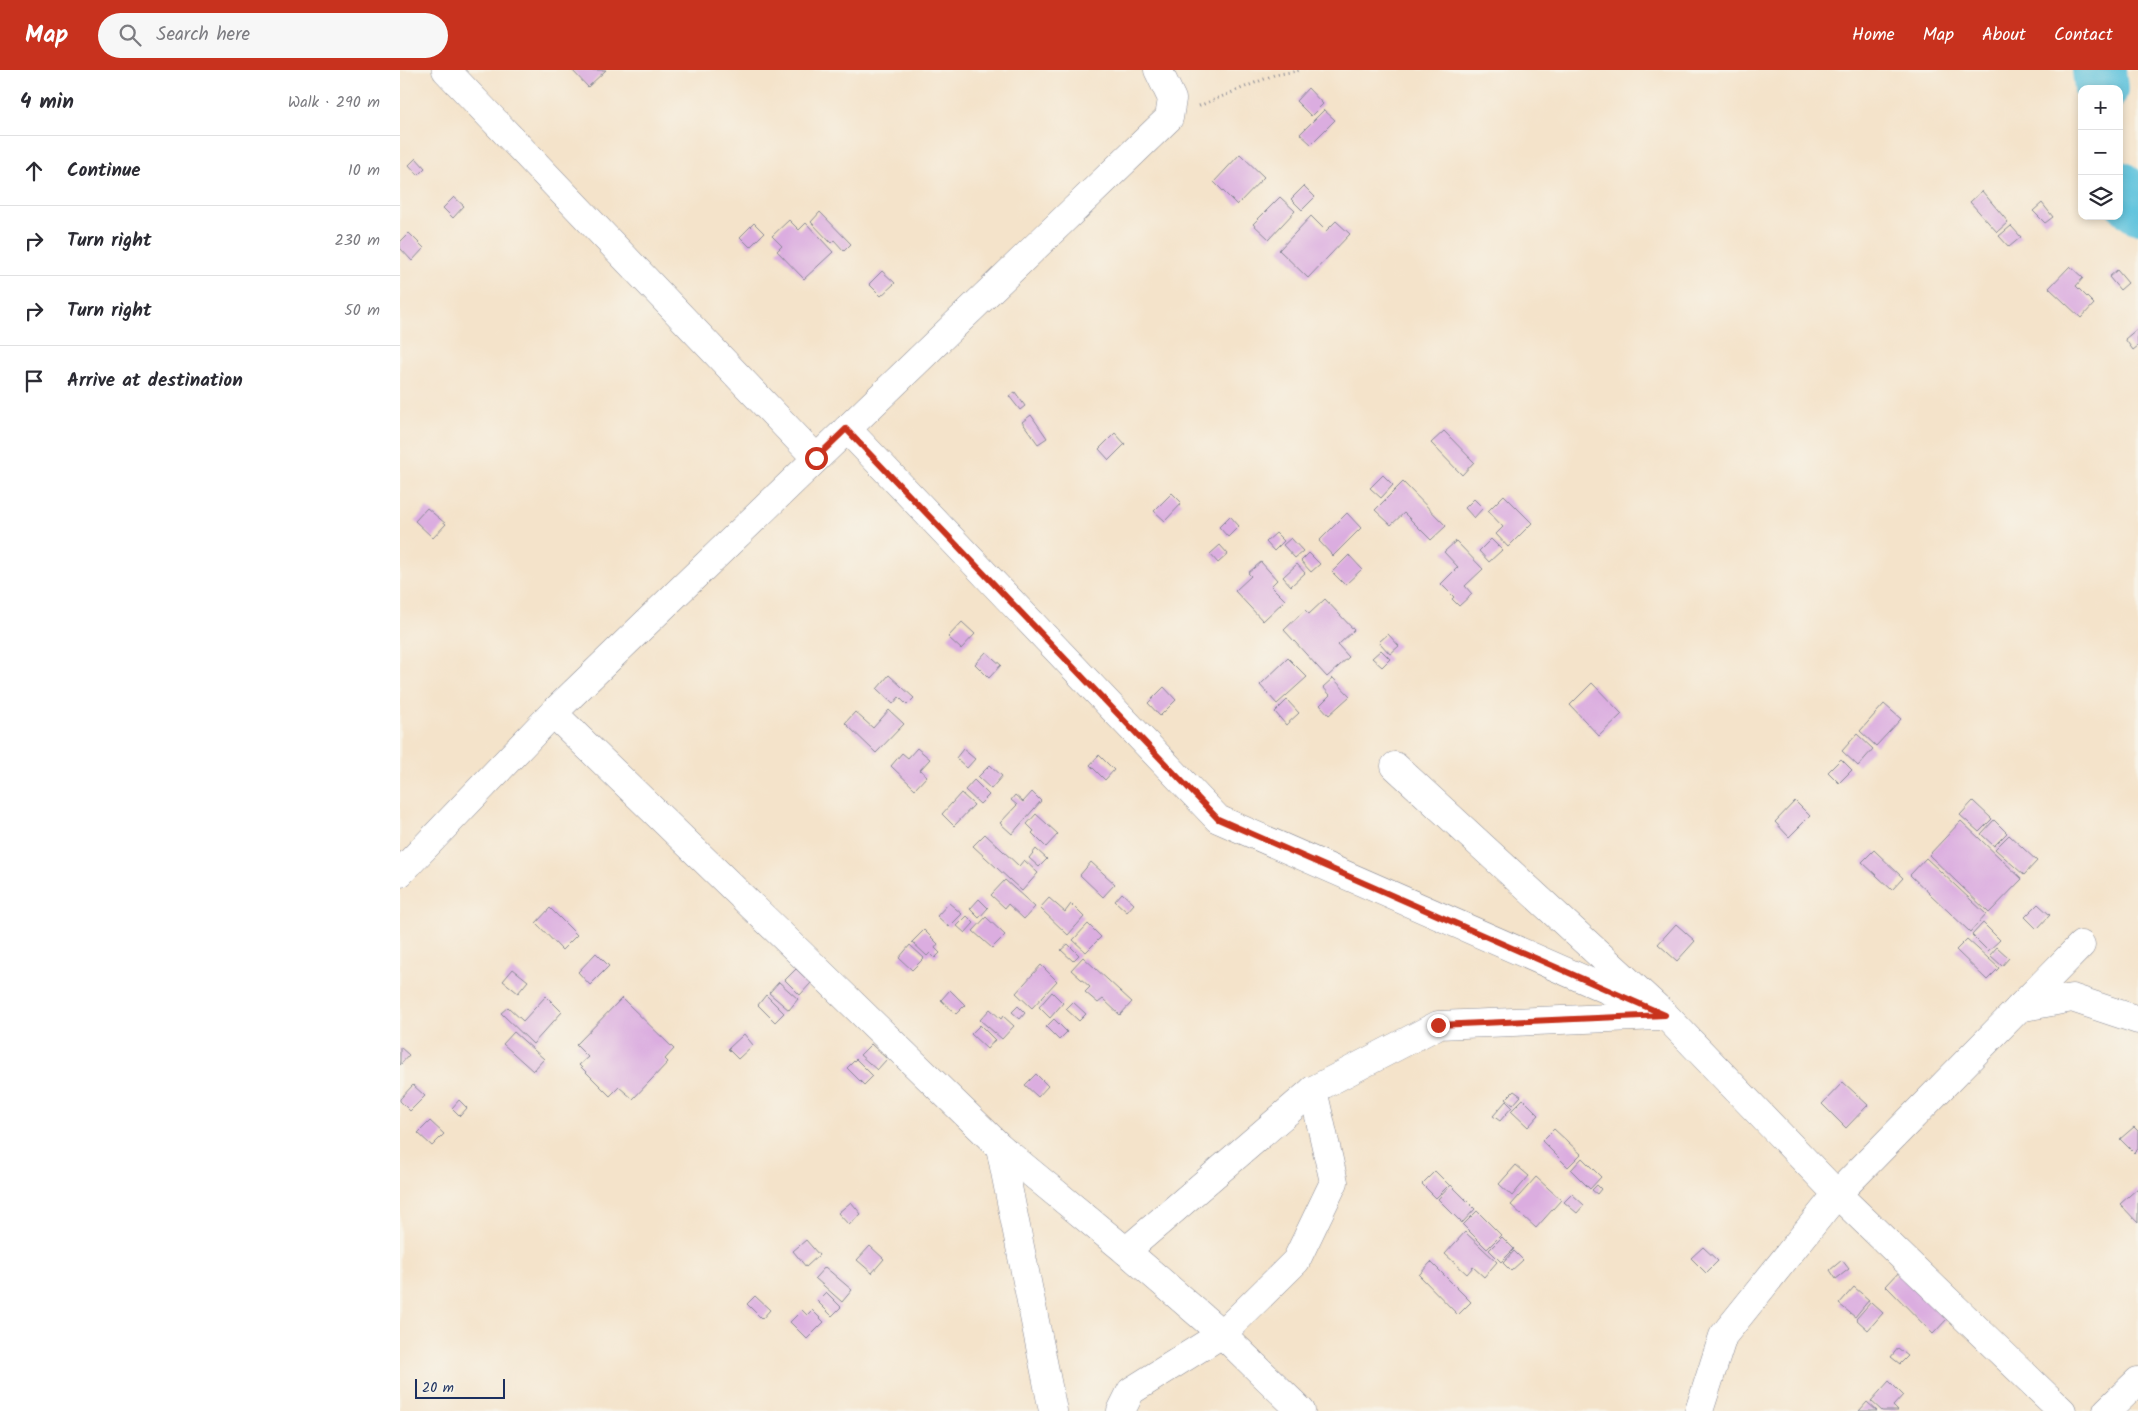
<!DOCTYPE html>
<html lang="en">
<head>
<meta charset="utf-8">
<style>
  :root { --surface:#fff; --page:#f7f7f7; --text:#2b2b33; --muted:#7c7c81; --line:#e1e1e2; --accent:#c8321e }
  body { margin:0; font-family:Kalam,sans-serif; background:var(--page); color:var(--text) }
  .controls { position:absolute; right:15px; top:15px; display:grid; overflow:hidden; border-radius:10px; box-shadow:0 2px 8px #0003 }
  .controls button { width:45px; height:45px; display:grid; place-items:center; padding:0; border:0; border-bottom:1px solid var(--line); background:var(--surface); color:var(--text); font:25px sans-serif }
  .scale { position:absolute; left:15px; bottom:12px; width:90px; box-sizing:border-box; padding-left:5px; border:2px solid #1b2f5e; border-top:0; font-size:14px; line-height:18px; white-space:nowrap; color:#1b2f5e; -webkit-text-stroke:4px #f7f3e8; paint-order:stroke }
  .stop { position:absolute; width:15px; height:15px; margin:-11px; border:4px solid #c8321e; border-radius:50%; background:#fff }
  .stop.end { background:#c8321e; border-color:#fff; box-shadow:0 1px 5px #0008 }
  .list { margin:0; padding:0; list-style:none }
  h2 { display:flex; justify-content:space-between; align-items:center; height:65px; margin:0; padding:0 20px; font-size:21px }
  h2 small { font-size:16px; font-weight:400; color:var(--muted) }
  .list li { display:grid; grid-template-columns:32px 1fr auto; gap:15px; align-items:center; box-sizing:border-box; height:70px; padding:0 20px; border-top:1px solid var(--line) }
  .list b { display:block; font-size:19px; white-space:nowrap }
  .list em { font-size:16px; font-style:normal; color:var(--muted) }
  .icon { flex:none; width:28px; height:28px; fill:none; stroke:currentColor; stroke-width:2; stroke-linecap:round; stroke-linejoin:round }
  .map { position:relative; flex:none; width:1738px; height:1341px; overflow:hidden }
  header { display:flex; align-items:center; gap:30px; box-sizing:border-box; height:70px; padding:0 25px; background:var(--accent); color:#fff }
  header strong { font-size:24px }
  nav { display:flex; gap:28px; margin-inline-start:auto; font-size:18px }
  .search { width:350px; height:45px; background:var(--page); display:flex; align-items:center; gap:12px; box-sizing:border-box; padding:0 18px; border-radius:28px; color:var(--muted); font-size:19px }
  main { display:flex }
  aside { flex:1; background:var(--surface) }
  .map>svg:first-child { display:block }
  .lines { fill:none; stroke-linecap:round; stroke-linejoin:round }
  .river { stroke:#5fc3dd; stroke-width:54 }
  .building { fill:#dbade0 }
  .minor-casing { stroke:#888994; stroke-width:29 }
  .path { stroke:#888994; stroke-width:3; stroke-dasharray:1 4; stroke-linecap:butt }
  .minor { stroke:#fff; stroke-width:28 }
  .route { stroke:#c8321e; stroke-width:6 }
</style>
</head>
<body>
<header>
<strong>Map</strong>
<div class="search"><svg class="icon" aria-label="search" viewBox="0 0 24 24"><circle cx="10" cy="10" r="6"/><path d="M15 15l6 6"/></svg>Search here</div>
<nav><a>Home</a><a>Map</a><a>About</a><a>Contact</a></nav>
</header>
<main>
<aside>
<h2>4 min<small>Walk · 290 m</small></h2>
<ul class="list">
<li><svg class="icon" aria-label="ahead" viewBox="0 0 24 24"><path d="M12 20V5M6 11l6-6 6 6"/></svg><div><b>Continue</b></div><em>10 m</em></li>
<li><svg class="icon" aria-label="right" viewBox="0 0 24 24"><path d="M7 20v-9h11M14 6l5 5-5 5"/></svg><div><b>Turn right</b></div><em>230 m</em></li>
<li><svg class="icon" aria-label="right" viewBox="0 0 24 24"><path d="M7 20v-9h11M14 6l5 5-5 5"/></svg><div><b>Turn right</b></div><em>50 m</em></li>
<li><svg class="icon" aria-label="arrive" viewBox="0 0 24 24"><path d="M6 21V4h12l-3 4 3 4H6"/></svg><div><b>Arrive at destination</b></div></li>
</ul>
</aside>
<div class="map">
<svg width="1738" height="1341" viewBox="0 0 1738 1341">
  <rect width="100%" height="100%" fill="#f7f3e8"/>
  <filter id="ink" filterUnits="userSpaceOnUse"><feTurbulence type="fractalNoise" baseFrequency=".02" numOctaves="2"/><feDisplacementMap in="SourceGraphic" scale="10" xChannelSelector="R" yChannelSelector="G"/><feConvolveMatrix kernelMatrix="1 2 1 2 8 2 1 2 1" color-interpolation-filters="sRGB"/></filter>
  <filter id="wash" filterUnits="userSpaceOnUse"><feTurbulence type="fractalNoise" baseFrequency=".0096" numOctaves="4" result="noise"/><feDisplacementMap in="SourceGraphic" scale="20" xChannelSelector="R" yChannelSelector="G"/><feGaussianBlur stdDeviation="1.12" result="paint"/><feColorMatrix in="noise" values="0 0 0 0 0 0 0 0 0 0 0 0 0 0 0 0 0 1.4 0 .05"/><feComposite in="paint" operator="in"/></filter>
  <g filter="url(#wash)">
    <rect width="100%" height="100%" fill="#f4e3ca"/>
    <g class="lines">
      <g class="river">
        <polyline points="1699,0 1701,19"/>
        <polyline points="1719,118 1738,137"/>
      </g>
    </g>
    <g id="blocks">
      <g class="building">
        <polygon points="172,0 206,0 188,17"/>
        <polygon points="908,18 923,34 911,46 896,31"/>
        <polygon points="924,40 935,50 911,74 900,64"/>
        <polygon points="840,84 864,107 837,135 814,112"/>
        <polygon points="16,88 25,98 18,105 9,95"/>
        <polygon points="904,116 915,127 902,140 891,129"/>
        <polygon points="1582,121 1608,152 1597,162 1570,132"/>
        <polygon points="54,127 64,136 53,148 43,138"/>
        <polygon points="880,127 895,141 869,169 853,154"/>
        <polygon points="1642,133 1653,147 1645,153 1633,141"/>
        <polygon points="420,142 451,174 444,181 434,170 431,173 411,152"/>
        <polygon points="911,146 926,161 936,151 950,164 908,208 879,180"/>
        <polygon points="389,150 399,160 406,153 433,182 404,209 377,181 382,176 372,166"/>
        <polygon points="354,153 364,163 350,177 340,167"/>
        <polygon points="1611,156 1621,167 1609,177 1599,166"/>
        <polygon points="9,163 24,178 12,191 0,178 0,172"/>
        <polygon points="1670,196 1683,208 1676,216 1694,234 1681,248 1649,218"/>
        <polygon points="1717,200 1728,213 1720,220 1709,207"/>
        <polygon points="482,201 495,213 481,226 469,214"/>
        <polygon points="1737,259 1738,276 1733,280 1725,269"/>
        <polygon points="615,322 625,336 620,340 609,326"/>
        <polygon points="631,345 647,368 638,374 622,352"/>
        <polygon points="1044,361 1074,392 1062,405 1031,373"/>
        <polygon points="715,363 725,374 709,390 699,379"/>
        <polygon points="983,405 993,415 981,428 970,418"/>
        <polygon points="1003,412 1046,456 1031,470 1004,443 991,455 975,440"/>
        <polygon points="772,423 782,433 765,451 754,441"/>
        <polygon points="1104,425 1132,453 1108,477 1096,464 1103,457 1088,441"/>
        <polygon points="1074,429 1083,438 1074,448 1065,438"/>
        <polygon points="27,438 46,454 33,468 15,451"/>
        <polygon points="947,443 961,458 933,486 919,471"/>
        <polygon points="830,446 839,456 828,467 819,457"/>
        <polygon points="876,463 884,471 874,481 866,472"/>
        <polygon points="891,468 903,481 895,488 883,475"/>
        <polygon points="1091,469 1102,480 1089,492 1079,481"/>
        <polygon points="1056,471 1083,499 1065,516 1072,524 1059,536 1052,529 1054,527 1041,514 1058,497 1044,482"/>
        <polygon points="820,475 828,484 818,493 810,484"/>
        <polygon points="909,483 920,494 911,502 901,491"/>
        <polygon points="949,485 962,499 945,515 932,502"/>
        <polygon points="861,492 877,510 871,516 885,530 863,551 835,521 851,506 848,503"/>
        <polygon points="897,494 905,503 891,516 883,507"/>
        <polygon points="925,529 954,560 938,575 949,587 927,607 884,560 905,540 909,544"/>
        <polygon points="562,552 575,564 561,579 548,567"/>
        <polygon points="988,564 999,576 990,584 979,572"/>
        <polygon points="981,580 990,589 982,597 972,588"/>
        <polygon points="586,582 601,595 589,608 575,594"/>
        <polygon points="888,588 907,607 877,634 860,615"/>
        <polygon points="489,605 514,628 507,635 499,627 493,634 477,619"/>
        <polygon points="933,608 950,626 929,645 920,635 930,625 923,617"/>
        <polygon points="1192,613 1222,644 1199,666 1170,635"/>
        <polygon points="764,617 776,630 760,646 748,633"/>
        <polygon points="887,630 899,643 886,655 875,642"/>
        <polygon points="1484,634 1501,649 1476,676 1460,661"/>
        <polygon points="489,640 504,654 476,683 445,653 455,642 473,658"/>
        <polygon points="1457,664 1473,679 1458,696 1442,681"/>
        <polygon points="517,678 530,689 520,700 527,706 515,719 491,696 502,683 508,688"/>
        <polygon points="563,679 575,689 567,698 556,688"/>
        <polygon points="699,685 714,700 705,710 690,695"/>
        <polygon points="1441,689 1452,700 1439,713 1428,702"/>
        <polygon points="590,695 602,706 591,719 578,707"/>
        <polygon points="574,710 589,725 580,734 565,720"/>
        <polygon points="632,722 641,731 612,764 600,753 617,735 611,730 615,725 623,732"/>
        <polygon points="561,723 574,735 554,756 542,744"/>
        <polygon points="1395,731 1410,746 1389,767 1375,752"/>
        <polygon points="1573,731 1592,749 1579,762 1560,745"/>
        <polygon points="636,744 658,764 646,777 632,763 634,761 627,754"/>
        <polygon points="1594,750 1607,763 1594,776 1581,764"/>
        <polygon points="1561,751 1622,809 1589,843 1529,785"/>
        <polygon points="585,764 619,796 624,790 638,803 622,821 573,776"/>
        <polygon points="1609,765 1637,791 1624,805 1595,779"/>
        <polygon points="636,779 647,789 639,797 629,788"/>
        <polygon points="1474,780 1503,808 1492,820 1462,792"/>
        <polygon points="1526,788 1586,844 1570,862 1510,805"/>
        <polygon points="691,792 715,814 703,827 680,805"/>
        <polygon points="605,810 635,837 624,849 608,834 605,838 591,825"/>
        <polygon points="722,823 734,834 727,842 715,831"/>
        <polygon points="649,828 665,842 671,834 684,847 668,865 640,838"/>
        <polygon points="579,829 588,838 579,848 570,839"/>
        <polygon points="549,833 562,844 549,857 537,846"/>
        <polygon points="1638,834 1650,845 1637,859 1625,847"/>
        <polygon points="150,838 177,865 162,880 136,853"/>
        <polygon points="567,846 574,853 565,863 557,856"/>
        <polygon points="586,847 605,865 592,878 573,861"/>
        <polygon points="1583,853 1600,870 1588,881 1572,865"/>
        <polygon points="688,854 701,867 686,882 673,870"/>
        <polygon points="1276,854 1295,871 1277,891 1258,874"/>
        <polygon points="524,860 538,874 535,878 540,883 535,888 530,883 527,886 512,872"/>
        <polygon points="1567,869 1599,898 1587,910 1556,880"/>
        <polygon points="668,874 679,885 673,891 661,880"/>
        <polygon points="510,875 524,888 512,900 499,888"/>
        <polygon points="1597,877 1609,888 1602,896 1590,885"/>
        <polygon points="196,883 209,896 190,915 178,902"/>
        <polygon points="683,887 732,932 720,945 703,929 698,933 685,922 690,917 671,900"/>
        <polygon points="641,895 657,911 632,938 616,923"/>
        <polygon points="113,899 128,911 118,923 103,911"/>
        <polygon points="396,899 411,913 400,925 385,910"/>
        <polygon points="379,912 398,929 389,940 369,923"/>
        <polygon points="550,920 565,935 556,944 541,930"/>
        <polygon points="652,922 663,933 650,948 639,937"/>
        <polygon points="366,925 384,943 375,952 358,935"/>
        <polygon points="146,926 162,942 133,974 101,943 108,937 123,951"/>
        <polygon points="222,928 274,979 265,989 268,992 233,1029 219,1017 210,1026 179,995 188,987 176,975"/>
        <polygon points="673,932 686,944 679,951 666,939"/>
        <polygon points="618,936 625,943 620,949 612,942"/>
        <polygon points="590,939 601,949 603,946 614,956 602,969 580,950"/>
        <polygon points="654,949 667,962 659,970 646,957"/>
        <polygon points="580,955 595,970 587,979 571,964"/>
        <polygon points="114,962 144,989 133,1001 103,974"/>
        <polygon points="344,964 353,975 338,989 328,979"/>
        <polygon points="471,974 487,989 477,1000 460,985"/>
        <polygon points="0,977 9,985 0,995"/>
        <polygon points="456,989 473,1006 464,1015 447,998"/>
        <polygon points="636,1004 648,1016 638,1027 625,1015"/>
        <polygon points="1443,1012 1468,1035 1446,1058 1422,1034"/>
        <polygon points="13,1015 25,1026 10,1041 0,1031 0,1029"/>
        <polygon points="1114,1021 1121,1026 1113,1035 1106,1029"/>
        <polygon points="1123,1029 1139,1045 1128,1057 1111,1041"/>
        <polygon points="59,1030 67,1038 60,1046 52,1038"/>
        <polygon points="1106,1031 1112,1037 1100,1051 1093,1046"/>
        <polygon points="30,1051 44,1064 32,1076 18,1063"/>
        <polygon points="1734,1057 1738,1061 1738,1079 1734,1083 1720,1069"/>
        <polygon points="1154,1059 1181,1084 1168,1097 1142,1071"/>
        <polygon points="1182,1088 1201,1107 1190,1119 1171,1100"/>
        <polygon points="1116,1095 1129,1106 1112,1126 1099,1114"/>
        <polygon points="1035,1101 1049,1115 1036,1128 1022,1114"/>
        <polygon points="1136,1107 1161,1130 1136,1158 1111,1135"/>
        <polygon points="1051,1115 1075,1139 1062,1153 1038,1129"/>
        <polygon points="1197,1115 1201,1119 1197,1124 1192,1120"/>
        <polygon points="1738,1118 1738,1153 1720,1134"/>
        <polygon points="1172,1124 1184,1135 1177,1143 1164,1132"/>
        <polygon points="451,1132 461,1144 449,1155 438,1143"/>
        <polygon points="1077,1141 1101,1165 1087,1179 1063,1155"/>
        <polygon points="1065,1162 1097,1192 1084,1207 1073,1197 1067,1204 1045,1184"/>
        <polygon points="1102,1167 1114,1179 1101,1192 1089,1180"/>
        <polygon points="406,1170 419,1185 406,1197 393,1181"/>
        <polygon points="470,1176 484,1189 472,1203 457,1190"/>
        <polygon points="1303,1177 1318,1191 1306,1203 1291,1188"/>
        <polygon points="1114,1181 1123,1190 1111,1201 1103,1193"/>
        <polygon points="1442,1190 1449,1199 1436,1209 1430,1200"/>
        <polygon points="1031,1192 1071,1232 1058,1245 1019,1205"/>
        <polygon points="425,1197 452,1220 442,1232 415,1208"/>
        <polygon points="1501,1200 1548,1248 1533,1264 1486,1216"/>
        <polygon points="1454,1217 1469,1230 1455,1247 1439,1234"/>
        <polygon points="426,1222 441,1237 432,1246 417,1231"/>
        <polygon points="355,1226 370,1240 362,1249 347,1234"/>
        <polygon points="1471,1232 1483,1243 1468,1260 1456,1249"/>
        <polygon points="402,1240 407,1245 412,1240 424,1252 407,1269 390,1252"/>
        <polygon points="1498,1278 1508,1286 1500,1294 1491,1287"/>
        <polygon points="1489,1311 1503,1325 1493,1336 1498,1341 1482,1341 1471,1331"/>
        <polygon points="1467,1332 1477,1341 1459,1341"/>
      </g>
    </g>
  </g>
  <g filter="url(#ink)">
    <use href="#blocks" fill-opacity="0" stroke="#888994" stroke-width="1"/>
    <g class="lines">
      <g class="minor-casing">
        <g id="minor">
          <polyline points="46,0 416,388"/>
          <polyline points="447,359 818,749 1265,945"/>
          <polyline points="153,643 600,1077 726,1181 822,1264 901,1341"/>
          <polyline points="995,696 1265,945 1437,1124 1662,1341"/>
          <polyline points="0,803 153,643 769,48 772,29 758,0"/>
          <polyline points="1619,938 1672,928 1738,950"/>
          <polyline points="600,1077 653,1341"/>
          <polyline points="726,1181 913,1020 1038,955 1259,946"/>
          <polyline points="721,1341 731,1321 822,1264 896,1191 934,1112 913,1020"/>
          <polyline points="1299,1341 1323,1266 1437,1124 1681,875"/>
          <polyline points="1707,1341 1738,1311"/>
        </g>
      </g>
      <polyline class="path" points="799,36 874,5 902,0"/>
      <use href="#minor" class="minor"/>
    </g>
  </g>
  <g class="lines" filter="url(#ink)">
    <polyline class="route" points="416,388 446,359 818,749 1265,945 1038,955"/>
  </g>
</svg>
<div class="controls">
<button>+</button>
<button>−</button>
<button><svg class="icon" aria-label="layers" viewBox="0 0 24 24"><path d="M12 4l9 5-9 5-9-5zM3 14l9 5 9-5"/></svg></button>
</div>
<div class="scale">20 m</div>
<div class="stop" style="left:416px;top:388px"></div>
<div class="stop end" style="left:1038px;top:955px"></div>
</div>
</main>
</body>
</html>
